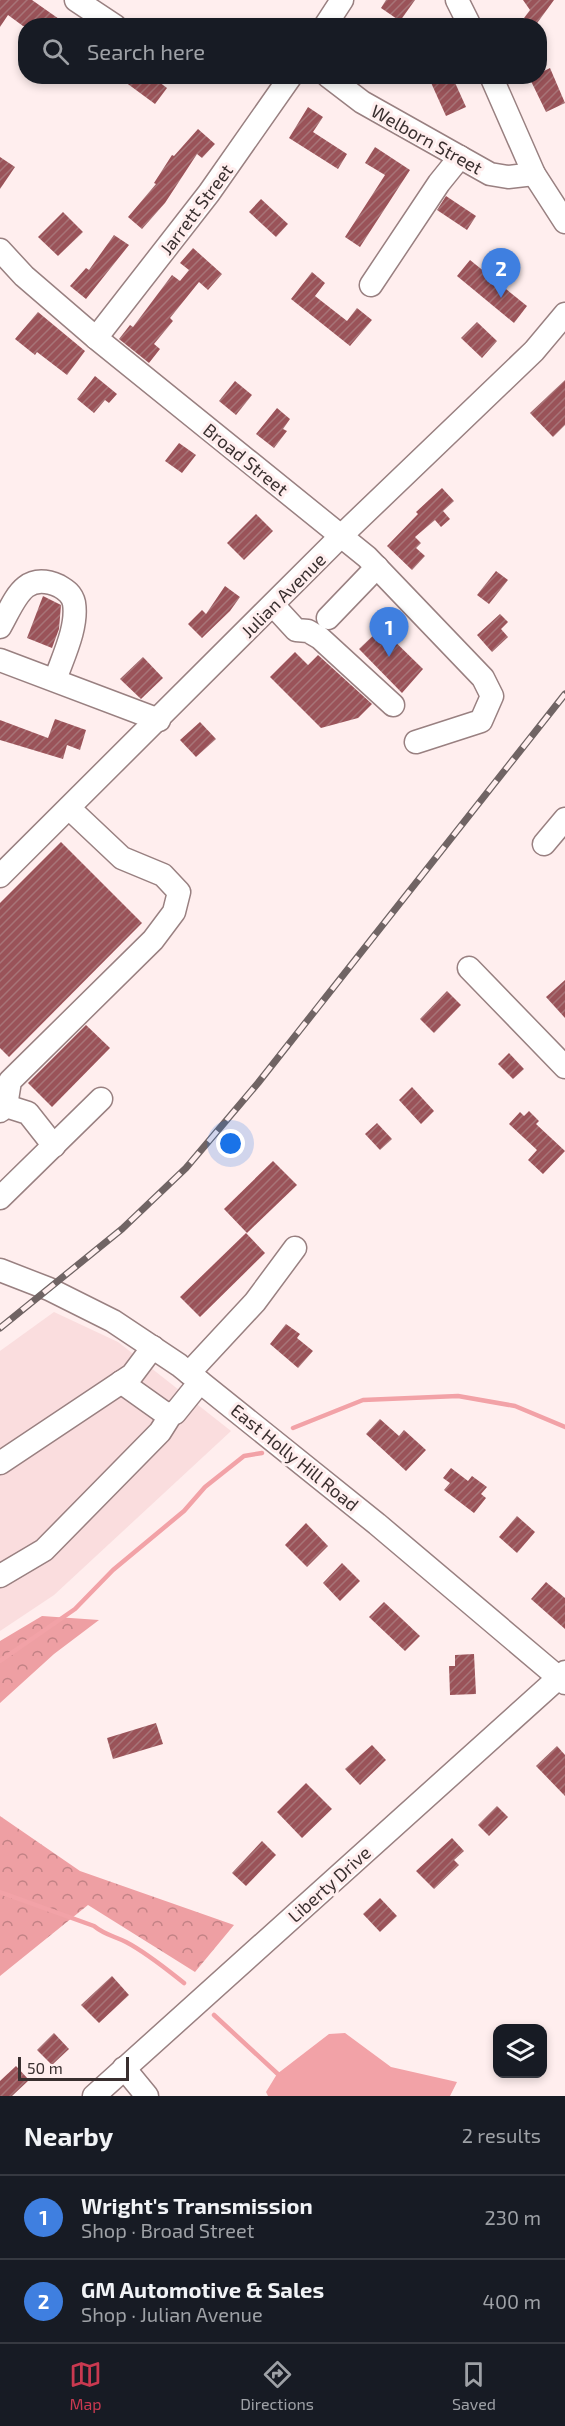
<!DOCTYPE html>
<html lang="en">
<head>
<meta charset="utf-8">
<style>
  :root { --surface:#171b24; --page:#20242c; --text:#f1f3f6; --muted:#9ea1a6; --line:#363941; --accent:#c93950 }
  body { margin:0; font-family:"Exo 2",sans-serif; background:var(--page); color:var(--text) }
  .controls { position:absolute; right:18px; bottom:18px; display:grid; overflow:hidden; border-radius:12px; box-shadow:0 3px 9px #0003 }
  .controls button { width:54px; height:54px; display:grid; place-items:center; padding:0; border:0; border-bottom:2px solid var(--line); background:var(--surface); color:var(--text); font:30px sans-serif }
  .scale { position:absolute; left:18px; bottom:15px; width:111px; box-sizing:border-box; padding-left:6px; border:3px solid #392f2f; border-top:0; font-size:16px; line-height:21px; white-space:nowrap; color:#392f2f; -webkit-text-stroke:4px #fee; paint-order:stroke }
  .you { position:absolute; left:231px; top:1144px; width:21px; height:21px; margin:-15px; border:4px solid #fff; border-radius:50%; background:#1a73e8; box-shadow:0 0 0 9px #1a73e833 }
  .badge { display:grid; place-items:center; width:39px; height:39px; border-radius:50%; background:var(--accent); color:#fff; font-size:20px; font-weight:700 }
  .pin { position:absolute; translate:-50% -50px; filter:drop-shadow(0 2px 3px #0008) }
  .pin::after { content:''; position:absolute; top:32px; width:21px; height:18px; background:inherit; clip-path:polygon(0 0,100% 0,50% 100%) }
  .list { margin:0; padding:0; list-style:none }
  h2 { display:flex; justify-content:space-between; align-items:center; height:78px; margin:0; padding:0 24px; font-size:26px }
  h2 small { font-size:20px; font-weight:400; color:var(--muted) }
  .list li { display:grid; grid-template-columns:39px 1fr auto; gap:18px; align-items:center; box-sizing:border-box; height:84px; padding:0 24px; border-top:2px solid var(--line) }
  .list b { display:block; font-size:22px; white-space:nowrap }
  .list p { margin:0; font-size:20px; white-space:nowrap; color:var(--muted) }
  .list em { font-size:20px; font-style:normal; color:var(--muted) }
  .icon { flex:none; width:33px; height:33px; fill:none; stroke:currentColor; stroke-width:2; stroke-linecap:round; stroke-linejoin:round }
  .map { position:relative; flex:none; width:565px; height:2096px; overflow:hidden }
  .search { position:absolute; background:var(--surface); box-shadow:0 3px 9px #0003; left:18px; right:18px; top:18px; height:66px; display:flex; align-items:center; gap:15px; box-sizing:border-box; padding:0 21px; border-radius:24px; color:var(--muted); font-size:22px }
  .sheet { height:246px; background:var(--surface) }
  nav { display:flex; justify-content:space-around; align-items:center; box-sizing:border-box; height:84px; border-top:2px solid var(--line); background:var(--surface); font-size:16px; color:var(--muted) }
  nav a { display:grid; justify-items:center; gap:3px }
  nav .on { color:var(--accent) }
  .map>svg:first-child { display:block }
  .built { fill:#faddde }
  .forest { fill:url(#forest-crowns) }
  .water { fill:#f2a2a7 }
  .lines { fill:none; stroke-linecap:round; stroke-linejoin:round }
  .stream { stroke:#f2a2a7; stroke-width:4.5 }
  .building { fill:url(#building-hatch) }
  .minor-casing { stroke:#998081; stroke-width:25 }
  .minor { stroke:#fff; stroke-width:22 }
  .rail-casing { stroke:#706464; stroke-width:7 }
  .rail { stroke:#fee; stroke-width:4.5; stroke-dasharray:14; stroke-linecap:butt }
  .labels { text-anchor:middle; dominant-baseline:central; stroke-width:6; stroke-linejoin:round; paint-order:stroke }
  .street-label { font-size:18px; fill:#392f2f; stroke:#fee }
</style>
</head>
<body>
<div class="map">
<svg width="565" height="2096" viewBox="0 0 565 2096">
  <defs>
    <pattern id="forest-crowns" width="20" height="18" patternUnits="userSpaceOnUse" patternTransform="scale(1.5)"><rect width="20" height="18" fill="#ee9fa3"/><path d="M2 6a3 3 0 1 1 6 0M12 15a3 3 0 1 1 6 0" fill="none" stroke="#c28285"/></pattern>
    <pattern id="building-hatch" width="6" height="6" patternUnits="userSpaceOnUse" patternTransform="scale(1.5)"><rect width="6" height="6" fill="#9a5359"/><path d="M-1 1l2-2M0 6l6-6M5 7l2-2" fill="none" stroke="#a77478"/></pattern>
  </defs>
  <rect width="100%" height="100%" fill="#fee"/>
  <polygon class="built" points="54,1312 118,1342 231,1431 54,1595 0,1631 0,1351"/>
  <g class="forest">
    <polygon points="42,1616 99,1620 54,1654 0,1703 0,1641"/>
    <polygon points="0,1816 80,1871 234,1925 195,1972 88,1905 0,1976"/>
  </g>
  <polygon class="water" points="345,2033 391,2067 457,2082 450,2096 268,2096 266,2092 277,2074 329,2034"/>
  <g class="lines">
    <g class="stream">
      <polyline points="293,1428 363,1400 458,1396 515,1406 565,1427"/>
      <polyline points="0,1661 75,1609 113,1570 184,1511 205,1487 244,1456 262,1453"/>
      <path d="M 0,1892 L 94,1926 C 105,1935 114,1936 126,1942 C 147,1953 165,1968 184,1983"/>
      <polyline points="214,2015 280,2076"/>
    </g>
  </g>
  <g class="building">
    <polygon points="0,0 32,0 69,26 23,26 8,15 0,27"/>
    <polygon points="386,0 415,0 400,21 381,8"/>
    <polygon points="523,0 554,0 535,26 524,18 530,10"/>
    <polygon points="550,68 565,103 546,112 529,77 540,76 540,73"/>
    <polygon points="117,76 151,76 167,88 155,104"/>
    <polygon points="428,76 452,76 466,107 446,116"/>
    <polygon points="308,107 323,117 313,132 347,154 338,169 289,138"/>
    <polygon points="198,129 215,144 202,158 197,154 165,203 142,229 128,217 156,184 154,183 172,155 174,156"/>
    <polygon points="375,147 410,170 360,247 345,237 385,175 365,163"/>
    <polygon points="0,157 15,167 0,189"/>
    <polygon points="446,196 476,216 467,230 437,210"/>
    <polygon points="261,199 288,224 276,237 249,212"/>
    <polygon points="63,212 83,232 58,256 38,237"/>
    <polygon points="114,235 129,245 86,299 70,286 86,268 89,270"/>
    <polygon points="193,248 222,274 208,290 199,282 170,318 173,321 154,344 160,349 149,363 119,339 130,325 133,327 172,275 180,281 189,270 180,263"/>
    <polygon points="470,260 527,306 514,323 457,276"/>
    <polygon points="312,272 325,283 315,296 347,321 357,308 372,320 350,346 291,299"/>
    <polygon points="38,312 85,351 67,375 37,352 35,355 15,339"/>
    <polygon points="477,322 497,341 482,358 461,338"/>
    <polygon points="95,376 117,394 109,403 105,400 94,413 77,399"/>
    <polygon points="565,380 565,425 553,437 530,413"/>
    <polygon points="235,381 252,395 236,415 219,401"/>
    <polygon points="277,408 290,419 283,429 287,431 274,448 256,434"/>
    <polygon points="179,443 196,455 182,473 165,461"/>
    <polygon points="442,488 454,501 443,511 450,519 441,527 435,520 415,537 421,543 416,548 425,556 412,570 387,546 418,514 416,512"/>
    <polygon points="256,514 273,531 244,560 227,543"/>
    <polygon points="496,571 508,580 489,604 477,595"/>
    <polygon points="225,586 240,597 230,611 202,638 188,624 202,610 206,614"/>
    <polygon points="43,596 61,605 59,629 52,648 27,638"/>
    <polygon points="500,614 508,622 501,629 508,637 492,652 477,635"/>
    <polygon points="381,628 423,669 402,693 359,649"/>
    <polygon points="295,652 308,665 318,655 372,704 358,718 321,728 270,677"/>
    <polygon points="143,657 163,678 141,699 120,679"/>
    <polygon points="55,719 86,730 80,750 67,745 63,759 0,740 0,720 48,738"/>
    <polygon points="200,722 216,739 196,757 180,740"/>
    <polygon points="61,842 142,923 9,1057 0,1048 0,903"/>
    <polygon points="565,980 565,1018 546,997"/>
    <polygon points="447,991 461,1005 434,1033 420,1019"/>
    <polygon points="86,1025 110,1048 52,1107 28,1083"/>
    <polygon points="509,1053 524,1069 513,1079 498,1064"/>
    <polygon points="412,1087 434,1111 421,1124 399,1100"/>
    <polygon points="529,1111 539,1121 536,1124 565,1151 543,1174 528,1160 537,1150 509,1124 520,1112 524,1116"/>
    <polygon points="377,1123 392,1139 380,1150 365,1134"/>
    <polygon points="273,1161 297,1185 247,1233 224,1209"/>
    <polygon points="246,1233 265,1253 200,1317 180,1297"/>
    <polygon points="286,1324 300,1334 297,1338 313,1351 298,1368 270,1344"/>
    <polygon points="380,1419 399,1436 404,1430 426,1450 406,1471 366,1434"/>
    <polygon points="451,1468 468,1481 472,1476 487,1487 481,1494 486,1498 474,1513 444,1490 450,1483 443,1478"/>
    <polygon points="517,1516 535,1532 517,1553 499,1537"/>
    <polygon points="306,1523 328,1546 307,1567 285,1545"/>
    <polygon points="342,1563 360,1581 340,1601 323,1583"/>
    <polygon points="546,1582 565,1598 565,1629 531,1599"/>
    <polygon points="384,1602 420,1636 405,1651 369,1617"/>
    <polygon points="474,1654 476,1694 450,1695 449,1666 455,1666 455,1655"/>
    <polygon points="156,1723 163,1744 113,1759 107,1738"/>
    <polygon points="372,1745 386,1760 360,1785 345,1769"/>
    <polygon points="557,1746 565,1755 565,1796 536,1766"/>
    <polygon points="306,1783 332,1809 302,1838 277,1812"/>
    <polygon points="497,1806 508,1817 489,1836 478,1825"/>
    <polygon points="452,1838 464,1851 454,1860 459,1865 434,1889 416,1871"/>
    <polygon points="262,1841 276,1855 246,1886 232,1873"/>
    <polygon points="380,1898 397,1916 380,1932 363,1914"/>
    <polygon points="112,1976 129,1995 99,2023 81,2005"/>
    <polygon points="54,2033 69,2049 52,2065 37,2050"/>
    <polygon points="16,2066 29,2080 12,2096 0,2096 0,2081"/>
  </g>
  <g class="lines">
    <g class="minor-casing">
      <g id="minor">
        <polyline points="76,0 115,26"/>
        <polyline points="457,0 470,26"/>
        <polyline points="325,26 342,0"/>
        <polyline points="328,76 362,102 490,174 508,177 534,174"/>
        <polyline points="491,76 534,174 565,222"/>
        <polyline points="0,250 24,276 96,338 367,557 483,678 492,696 481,721 416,742"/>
        <polyline points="371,285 439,183 460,157"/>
        <polyline points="96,338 209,193 291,76"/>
        <polyline points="273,605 296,630 308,631 320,638 393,705"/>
        <polyline points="328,618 377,567"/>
        <path d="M 0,627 C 15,601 23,570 59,586 C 66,590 72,594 74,603 C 78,627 63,657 55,680"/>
        <polyline points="0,660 159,720"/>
        <polyline points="544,844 565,819"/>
        <polyline points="0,876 341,536 534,351 565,314"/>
        <polyline points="469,968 565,1067"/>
        <polyline points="6,1106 10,1081 153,940 174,912 179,892 163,875 122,858 69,808"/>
        <polyline points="0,1111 6,1106 28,1113 54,1146"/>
        <polyline points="0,1198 101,1099"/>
        <polyline points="0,1270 49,1289 113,1321 179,1365 377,1524 565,1683"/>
        <polyline points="189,1373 255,1302 295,1248"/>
        <polyline points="121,1382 166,1414 175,1413 200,1382"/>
        <polyline points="0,1463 132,1375 153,1347"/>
        <polyline points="0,1576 44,1550 160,1432 172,1413"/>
        <polyline points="124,2068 147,2096"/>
        <polyline points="94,2096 565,1672"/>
      </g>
    </g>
    <use href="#minor" class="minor"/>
    <g class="rail-casing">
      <polyline id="rail" points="0,1328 122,1229 186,1168 258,1083 565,694"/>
    </g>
    <use href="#rail" class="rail"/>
  </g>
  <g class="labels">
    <g class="street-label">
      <text transform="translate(427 139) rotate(29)">Welborn Street</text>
      <text transform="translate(196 209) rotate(-53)">Jarrett Street</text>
      <text transform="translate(246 459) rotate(39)">Broad Street</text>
      <text transform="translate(283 595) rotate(-45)">Julian Avenue</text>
      <text transform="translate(295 1457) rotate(39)">East Holly Hill Road</text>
      <text transform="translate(329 1884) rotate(-42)">Liberty Drive</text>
    </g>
  </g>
</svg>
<div class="controls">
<button><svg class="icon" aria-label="layers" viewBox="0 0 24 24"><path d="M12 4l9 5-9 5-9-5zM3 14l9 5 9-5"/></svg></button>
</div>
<div class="scale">50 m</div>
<div class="you"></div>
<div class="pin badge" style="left:389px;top:657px;background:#3f7fe0">1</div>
<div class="pin badge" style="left:501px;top:298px;background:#3f7fe0">2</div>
<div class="search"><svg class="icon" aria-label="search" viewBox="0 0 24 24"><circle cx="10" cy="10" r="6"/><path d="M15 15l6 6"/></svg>Search here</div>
</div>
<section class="sheet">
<h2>Nearby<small>2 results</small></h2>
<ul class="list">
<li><span class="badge" style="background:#3f7fe0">1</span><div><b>Wright's Transmission</b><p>Shop · Broad Street</p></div><em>230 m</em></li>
<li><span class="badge" style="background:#3f7fe0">2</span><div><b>GM Automotive &amp; Sales</b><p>Shop · Julian Avenue</p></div><em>400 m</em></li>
</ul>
</section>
<nav>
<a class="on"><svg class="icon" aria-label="map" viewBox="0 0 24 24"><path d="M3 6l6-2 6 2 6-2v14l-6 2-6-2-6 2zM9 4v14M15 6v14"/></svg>Map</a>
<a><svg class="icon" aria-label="directions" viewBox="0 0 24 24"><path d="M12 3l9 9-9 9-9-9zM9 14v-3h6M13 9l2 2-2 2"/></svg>Directions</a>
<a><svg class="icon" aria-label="saved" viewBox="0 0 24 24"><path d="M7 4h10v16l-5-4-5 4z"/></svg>Saved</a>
</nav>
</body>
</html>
